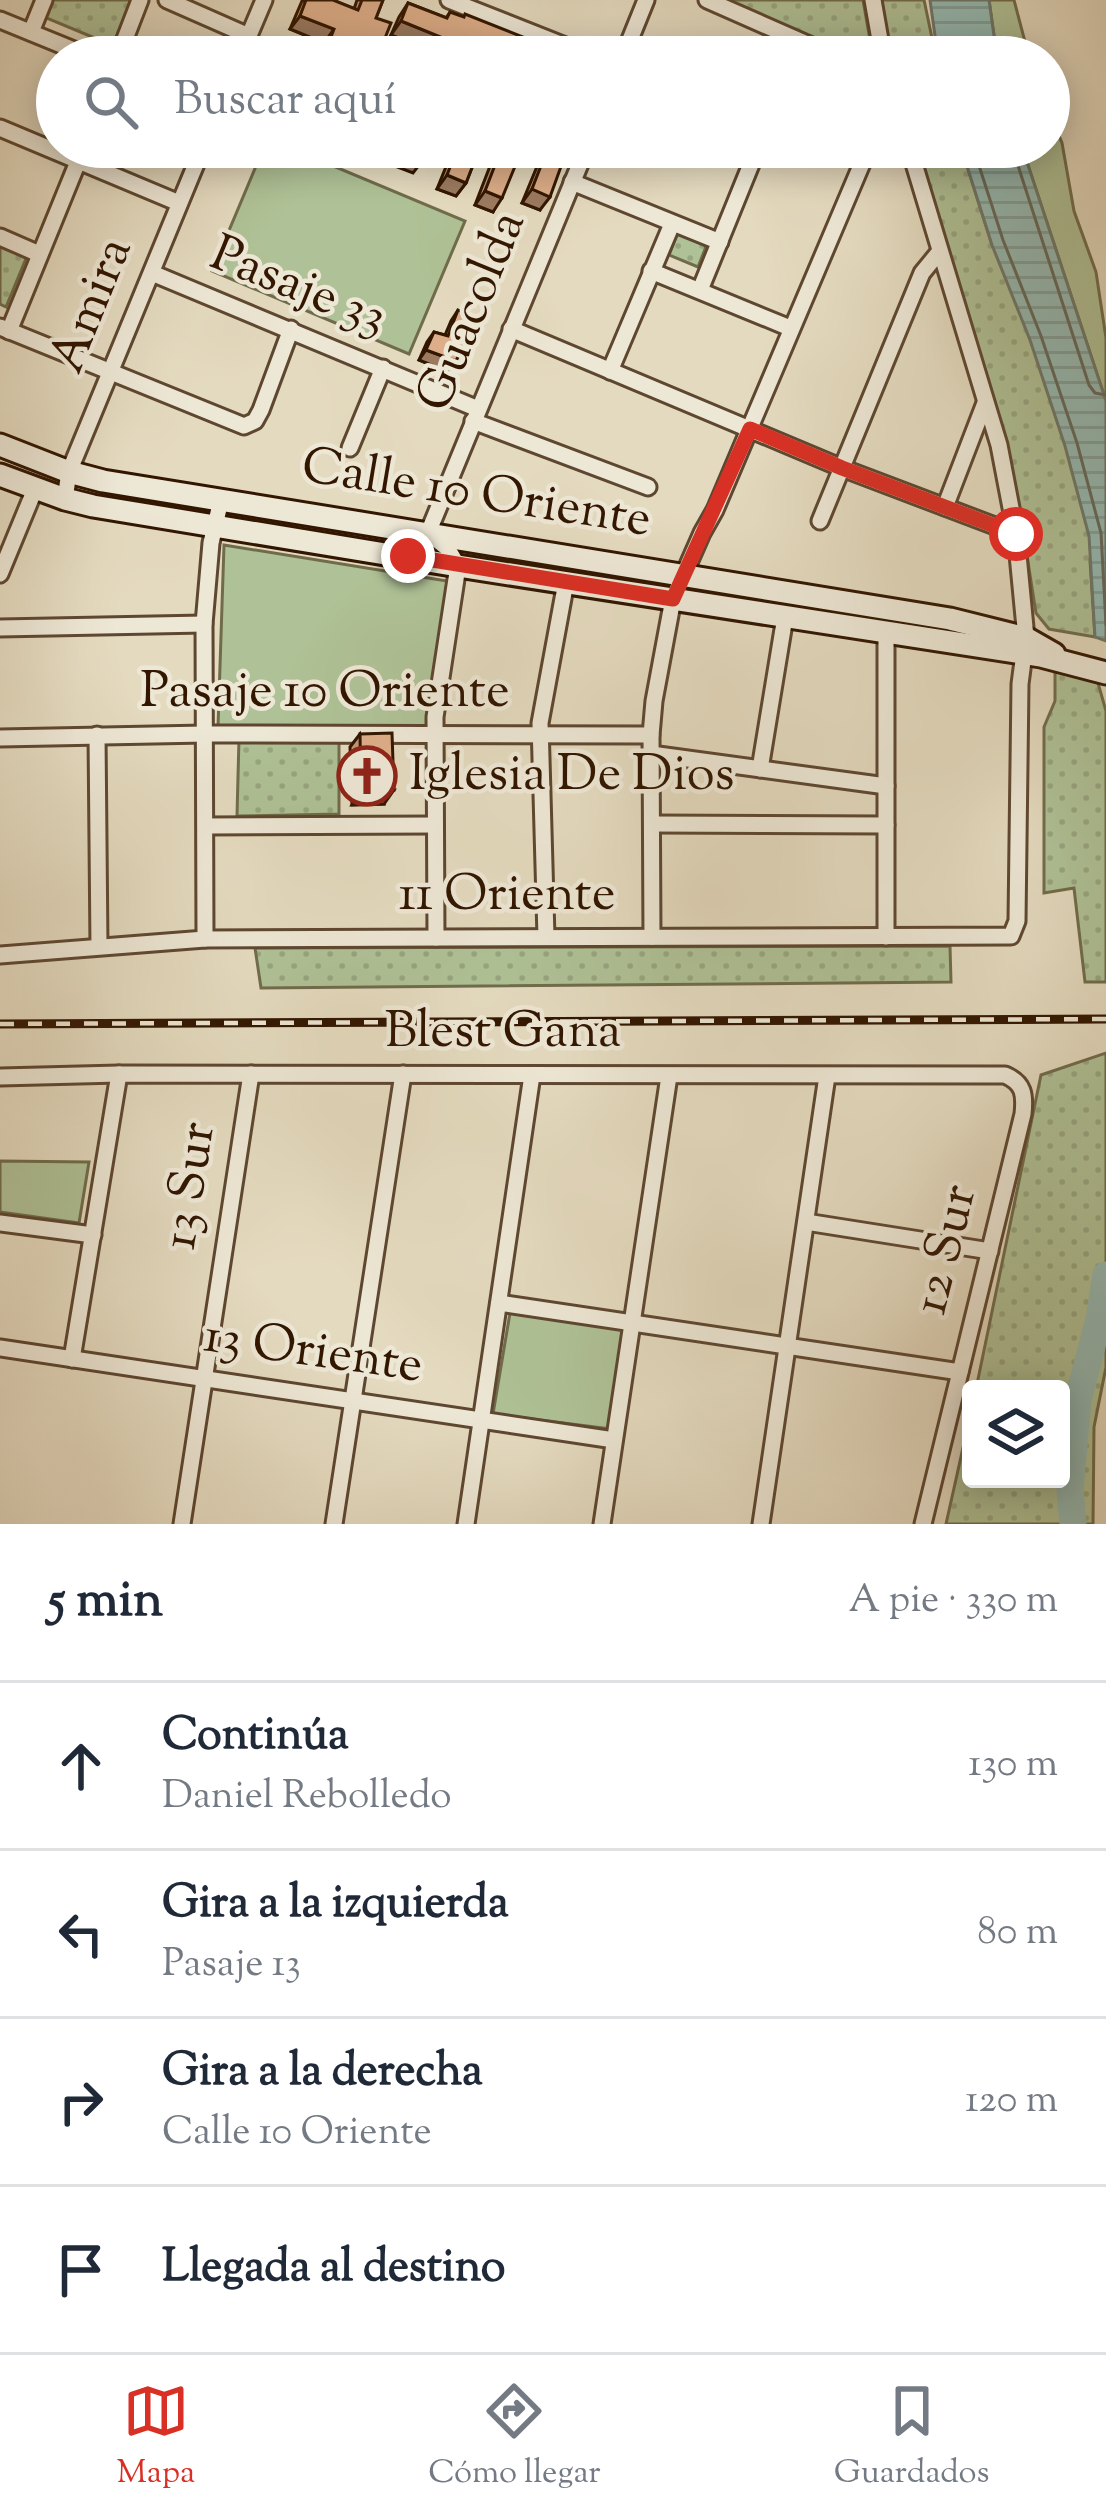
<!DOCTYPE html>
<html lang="es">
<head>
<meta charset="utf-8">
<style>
  :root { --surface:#fff; --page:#f2f2f3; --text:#1f2937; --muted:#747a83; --line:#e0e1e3; --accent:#d93025 }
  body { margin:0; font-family:"Sorts Mill Goudy",serif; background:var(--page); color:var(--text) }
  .controls { position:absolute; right:36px; bottom:36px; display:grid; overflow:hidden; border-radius:12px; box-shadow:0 6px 30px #0003 }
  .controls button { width:108px; height:108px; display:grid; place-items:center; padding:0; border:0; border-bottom:3px solid var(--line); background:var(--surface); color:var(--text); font:60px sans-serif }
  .stop { position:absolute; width:36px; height:36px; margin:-27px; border:9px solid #d93025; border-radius:50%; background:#fff }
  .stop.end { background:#d93025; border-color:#fff; box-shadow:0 3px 12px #0008 }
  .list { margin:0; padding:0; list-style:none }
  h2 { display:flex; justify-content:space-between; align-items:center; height:156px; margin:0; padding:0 48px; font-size:51px }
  h2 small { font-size:39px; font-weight:400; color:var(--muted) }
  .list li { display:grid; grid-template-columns:78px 1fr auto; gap:36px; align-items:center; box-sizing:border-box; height:168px; padding:0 48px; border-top:3px solid var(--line) }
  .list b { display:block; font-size:45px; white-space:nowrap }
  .list p { margin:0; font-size:39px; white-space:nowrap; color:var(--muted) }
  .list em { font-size:39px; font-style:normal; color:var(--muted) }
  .icon { flex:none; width:66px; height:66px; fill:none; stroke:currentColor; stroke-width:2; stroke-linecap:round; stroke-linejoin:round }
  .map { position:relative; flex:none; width:1106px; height:1524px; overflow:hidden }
  .search { position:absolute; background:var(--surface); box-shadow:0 6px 30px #0003; left:36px; right:36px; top:36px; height:132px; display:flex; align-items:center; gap:30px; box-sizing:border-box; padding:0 42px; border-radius:66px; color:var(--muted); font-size:45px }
  .sheet { height:828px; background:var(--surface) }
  nav { display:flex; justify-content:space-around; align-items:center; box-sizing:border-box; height:168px; border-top:3px solid var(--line); background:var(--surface); font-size:33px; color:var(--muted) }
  nav a { display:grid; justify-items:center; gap:6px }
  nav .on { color:var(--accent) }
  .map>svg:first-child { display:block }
  .green { fill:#afc196; stroke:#706c4b; stroke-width:3 }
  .park { fill:url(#park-dots); stroke:#706c4b; stroke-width:3 }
  .water { fill:url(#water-rules); stroke:#6d786b; stroke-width:3 }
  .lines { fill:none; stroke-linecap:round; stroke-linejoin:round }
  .shore { stroke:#64685a; stroke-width:3 }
  .river { stroke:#95bab3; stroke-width:27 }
  .street-casing { stroke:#5e4730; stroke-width:21 }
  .secondary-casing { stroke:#321600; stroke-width:27 }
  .street { stroke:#ede7d5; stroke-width:15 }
  .secondary { stroke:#ede7d5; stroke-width:21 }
  .rail-casing { stroke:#321600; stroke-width:9 }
  .rail { stroke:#ede7d5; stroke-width:4.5; stroke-dasharray:14; stroke-linecap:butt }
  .wall { fill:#be9676; stroke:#321600; stroke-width:3 }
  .shaded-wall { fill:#9b7a60; stroke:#321600; stroke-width:3 }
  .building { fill:#ddae89; stroke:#321600; stroke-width:3 }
  .route { stroke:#d93025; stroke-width:15 }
  .labels { text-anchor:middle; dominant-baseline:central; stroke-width:9; stroke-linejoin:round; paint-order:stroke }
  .street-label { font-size:51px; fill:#321600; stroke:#ede7d5 }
  .poi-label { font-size:51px; fill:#321600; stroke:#ede7d5; text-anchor:start }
</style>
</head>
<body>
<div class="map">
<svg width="1106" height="1524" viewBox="0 0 1106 1524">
  <defs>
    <pattern id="park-dots" width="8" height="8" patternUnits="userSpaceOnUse" patternTransform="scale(3)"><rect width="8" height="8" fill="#afc196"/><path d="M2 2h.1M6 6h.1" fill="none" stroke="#97a580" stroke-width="1.8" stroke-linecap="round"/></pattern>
    <pattern id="water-rules" width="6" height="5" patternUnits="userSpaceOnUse" patternTransform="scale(3)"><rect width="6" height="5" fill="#95bab3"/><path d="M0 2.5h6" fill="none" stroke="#819f98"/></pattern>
  </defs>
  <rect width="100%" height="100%" fill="#e4dabf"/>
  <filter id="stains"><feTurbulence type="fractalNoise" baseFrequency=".00167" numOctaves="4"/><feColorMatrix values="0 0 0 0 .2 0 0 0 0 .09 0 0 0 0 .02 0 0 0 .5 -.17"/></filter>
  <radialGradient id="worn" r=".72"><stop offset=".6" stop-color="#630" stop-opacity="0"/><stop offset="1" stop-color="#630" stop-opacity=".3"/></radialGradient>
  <g class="green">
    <polygon points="989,0 1014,0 1029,57 997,57"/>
    <polygon points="1049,112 1062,143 1074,211 1096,272 1106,338 1106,401 1022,147 1049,147"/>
    <polygon points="264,147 288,147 465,221 409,354 212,271"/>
    <polygon points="105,484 988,631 996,645 99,501"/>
    <polygon points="224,545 447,581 428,731 218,727"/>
    <polygon points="0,1161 89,1162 79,1223 0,1212"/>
    <polygon points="510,1313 627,1329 611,1429 493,1414"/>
  </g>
  <g class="park">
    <polygon points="51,0 134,0 114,46 44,17"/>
    <polygon points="727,0 863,0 873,57 852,57"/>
    <polygon points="881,0 924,0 936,57 893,57 882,16"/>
    <polygon points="918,147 961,147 992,245 1106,437 1090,561 1095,637 1049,629 1036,613 1022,524 1001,431"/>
    <polygon points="680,227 709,239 698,267 669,255"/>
    <polygon points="0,236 30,249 6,307 0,304"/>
    <polygon points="1055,672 1096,676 1106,711 1106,982 1085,982 1074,888 1044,893 1044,727 1055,701"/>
    <polygon points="239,738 339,739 339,814 237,816"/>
    <polygon points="950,946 951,982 261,988 255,948"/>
    <polygon points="1106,1053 1106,1367 1094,1427 1093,1524 946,1524 971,1412 971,1479 1061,1479 1061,1389 976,1389 1041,1075"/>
  </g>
  <g class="water">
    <polygon points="930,0 989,0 997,57 938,57"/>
    <polygon points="961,147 1022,147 1106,401 1106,641 1095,637 1089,536 1065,446 1030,340 992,245"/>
  </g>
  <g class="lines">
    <g class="shore">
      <polyline points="973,147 1003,240 1041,336 1077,443 1101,533 1106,625"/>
      <polyline points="1012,147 1089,385 1095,393 1106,395"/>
    </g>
    <polyline class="river" points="1073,1524 1070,1490 1078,1400 1099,1319 1106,1275"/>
    <g class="street-casing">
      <g id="street">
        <polyline points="167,0 249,36"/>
        <polyline points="449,0 593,57"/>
        <polyline points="707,0 837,57"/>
        <polyline points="873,0 883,57"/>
        <polyline points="0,20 91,57"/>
        <polyline points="31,32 44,0"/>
        <polyline points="118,57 140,0"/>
        <polyline points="240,57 264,0"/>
        <polyline points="623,57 646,0"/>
        <polyline points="0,128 179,203"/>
        <polyline points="572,182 720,242"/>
        <polyline points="0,237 39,254"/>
        <polyline points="651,271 790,328"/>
        <polyline points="152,273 478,409"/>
        <polyline points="700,290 758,147"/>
        <polyline points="0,327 244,426 255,421 261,410 291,329"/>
        <polyline points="511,329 842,468 1016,534"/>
        <polyline points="9,331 84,147"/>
        <polyline points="610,371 672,224"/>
        <polyline points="473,421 648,487"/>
        <polyline points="350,448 383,368"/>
        <polyline points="65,499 69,472 203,147"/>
        <polyline points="945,507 985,403"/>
        <polyline points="820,521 922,273 940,251"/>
        <polyline points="0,574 35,489"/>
        <polyline points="0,628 204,624"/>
        <polyline points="97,735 99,946"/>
        <polyline points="0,738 205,734 651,735"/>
        <polyline points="651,754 886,786"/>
        <polyline points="760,769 785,617"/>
        <polyline points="653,824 886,825"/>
        <polyline points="206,826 435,825"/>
        <polyline points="546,937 540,723 566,582"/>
        <polyline points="652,937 651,735 654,701 673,599 702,533 715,510 869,147"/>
        <polyline points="886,937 886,633"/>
        <polyline points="436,938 435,717 458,566 448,549 428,533 587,147"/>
        <polyline points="205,939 204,624 211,543 221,500"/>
        <polyline points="0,955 205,939 1011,936 1017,921 1020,684 1026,638 1016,534 999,445 909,147"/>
        <path d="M 0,1077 L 119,1074 L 1005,1075 C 1024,1083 1025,1095 1023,1114 L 923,1524"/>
        <polyline points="806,1222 990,1251"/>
        <polyline points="0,1223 93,1235"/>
        <polyline points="499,1303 960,1372"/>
        <polyline points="0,1348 614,1440"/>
        <polyline points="72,1359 119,1074"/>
        <polyline points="182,1524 251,1074"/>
        <polyline points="334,1524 403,1074"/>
        <polyline points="466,1524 532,1075"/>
        <polyline points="602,1524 669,1076"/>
        <polyline points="761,1524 827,1076"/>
      </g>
    </g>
    <g class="secondary-casing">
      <g id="secondary">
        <polyline points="0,445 69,472 103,481 950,619 1026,638 1054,654"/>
        <polyline points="0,475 65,499 93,506 458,566 1041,656 1106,673"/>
      </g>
    </g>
    <use href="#street" class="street"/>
    <use href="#secondary" class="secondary"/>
    <g class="rail-casing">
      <polyline id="rail" points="0,1024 1106,1019"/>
    </g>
    <use href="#rail" class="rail"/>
  </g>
  <g class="wall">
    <polygon points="333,0 354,9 357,0 383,0 376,18 374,57 319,57 324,43 290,29 302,1"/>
    <polygon points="408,3 446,18 450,12 573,57 476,57 465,53 463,57 447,57 391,35 399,17"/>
    <polygon points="454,147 480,147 466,183 456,196 437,189"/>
    <polygon points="495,147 568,147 540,210 522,203 538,164 519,156 493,212 475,205 497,148"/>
    <polygon points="458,310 448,372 419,360 427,342 434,332 445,335 451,321"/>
    <polygon points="360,734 384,804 352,805 350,747"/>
  </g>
  <g class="shaded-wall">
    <polygon points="300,16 334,29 324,43 290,29"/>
    <polygon points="401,21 458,44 447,57 391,35"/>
    <polygon points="471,38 521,57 483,57 485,53 482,57 476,57 461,51"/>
    <polygon points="371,44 381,48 374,57 361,57"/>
    <polygon points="391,147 423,160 413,173 348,148"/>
    <polygon points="521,147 539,147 547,150 538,164 515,155"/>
    <polygon points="447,175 466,183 456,196 437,189"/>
    <polygon points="532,189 550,197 540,210 522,203"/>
    <polygon points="485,191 502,198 493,212 475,205"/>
    <polygon points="426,350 456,361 448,372 419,360"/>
    <polygon points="394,790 384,804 352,805 361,791"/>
  </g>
  <g class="building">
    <polygon points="306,0 333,0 358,10 362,0 383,0 376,18 391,23 381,48 371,44 365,57 323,57 334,29 300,16"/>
    <polygon points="408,3 447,18 450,12 464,17 465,14 573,57 521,57 471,38 463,57 453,57 458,44 401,21"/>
    <polygon points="394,40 436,57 387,57"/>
    <polygon points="391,147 428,147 423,160"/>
    <polygon points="458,147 480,147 466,183 447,175"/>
    <polygon points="502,147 523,147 502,198 485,191"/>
    <polygon points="539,147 568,147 550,197 532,189 547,150"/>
    <polygon points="458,310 476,318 456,361 426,350 434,332 448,336"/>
    <polygon points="392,733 394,790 361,791 360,734"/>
  </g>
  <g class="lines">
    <polyline class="route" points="408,556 673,599 750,429 842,468 1016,534"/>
  </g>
  <defs>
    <g id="church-ring" transform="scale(3)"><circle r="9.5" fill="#ede7d5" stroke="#8f2418" stroke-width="1.5"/><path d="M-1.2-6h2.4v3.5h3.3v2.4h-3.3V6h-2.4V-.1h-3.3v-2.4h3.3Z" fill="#8f2418"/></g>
  </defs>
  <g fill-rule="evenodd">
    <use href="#church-ring" x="367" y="776"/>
  </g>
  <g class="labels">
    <g class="street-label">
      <text transform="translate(298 288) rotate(22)">Pasaje 33</text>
      <text transform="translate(93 306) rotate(-68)">Amira</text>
      <text transform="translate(473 312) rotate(-68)">Guacolda</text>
      <text transform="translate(476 495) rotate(9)">Calle 10 Oriente</text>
      <text x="325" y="693">Pasaje 10 Oriente</text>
      <text x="507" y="896">11 Oriente</text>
      <text x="503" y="1033">Blest Gana</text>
      <text transform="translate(191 1186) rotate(-81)">13 Sur</text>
      <text transform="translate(947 1250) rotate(-76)">12 Sur</text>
      <text transform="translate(313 1353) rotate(8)">13 Oriente</text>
    </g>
    <g class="poi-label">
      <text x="409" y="776">Iglesia De Dios</text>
    </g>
  </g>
  <rect width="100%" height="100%" filter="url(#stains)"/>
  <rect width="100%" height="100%" fill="url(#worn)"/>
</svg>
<div class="controls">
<button><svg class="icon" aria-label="layers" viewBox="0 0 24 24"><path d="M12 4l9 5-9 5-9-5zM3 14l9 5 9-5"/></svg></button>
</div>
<div class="stop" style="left:1016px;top:534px"></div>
<div class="stop end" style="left:408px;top:556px"></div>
<div class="search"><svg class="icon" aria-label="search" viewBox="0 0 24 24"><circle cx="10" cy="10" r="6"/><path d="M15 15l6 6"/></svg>Buscar aquí</div>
</div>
<section class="sheet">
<h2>5 min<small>A pie · 330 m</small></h2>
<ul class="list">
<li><svg class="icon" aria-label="ahead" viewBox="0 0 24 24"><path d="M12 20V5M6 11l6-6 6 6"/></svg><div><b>Continúa</b><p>Daniel Rebolledo</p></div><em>130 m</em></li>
<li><svg class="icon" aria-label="left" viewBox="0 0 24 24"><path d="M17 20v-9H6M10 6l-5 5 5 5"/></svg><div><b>Gira a la izquierda</b><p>Pasaje 13</p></div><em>80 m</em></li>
<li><svg class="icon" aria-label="right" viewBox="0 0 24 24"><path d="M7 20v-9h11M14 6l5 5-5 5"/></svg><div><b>Gira a la derecha</b><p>Calle 10 Oriente</p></div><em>120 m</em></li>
<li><svg class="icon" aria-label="arrive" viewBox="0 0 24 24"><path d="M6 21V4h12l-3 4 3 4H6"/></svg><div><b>Llegada al destino</b></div></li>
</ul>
</section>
<nav>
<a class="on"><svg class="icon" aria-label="map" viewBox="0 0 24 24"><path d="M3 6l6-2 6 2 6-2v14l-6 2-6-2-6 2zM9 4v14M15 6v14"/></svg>Mapa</a>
<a><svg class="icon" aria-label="directions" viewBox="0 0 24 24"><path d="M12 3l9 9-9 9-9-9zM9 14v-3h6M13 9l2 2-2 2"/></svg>Cómo llegar</a>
<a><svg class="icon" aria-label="saved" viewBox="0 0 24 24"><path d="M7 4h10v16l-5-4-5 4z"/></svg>Guardados</a>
</nav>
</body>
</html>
